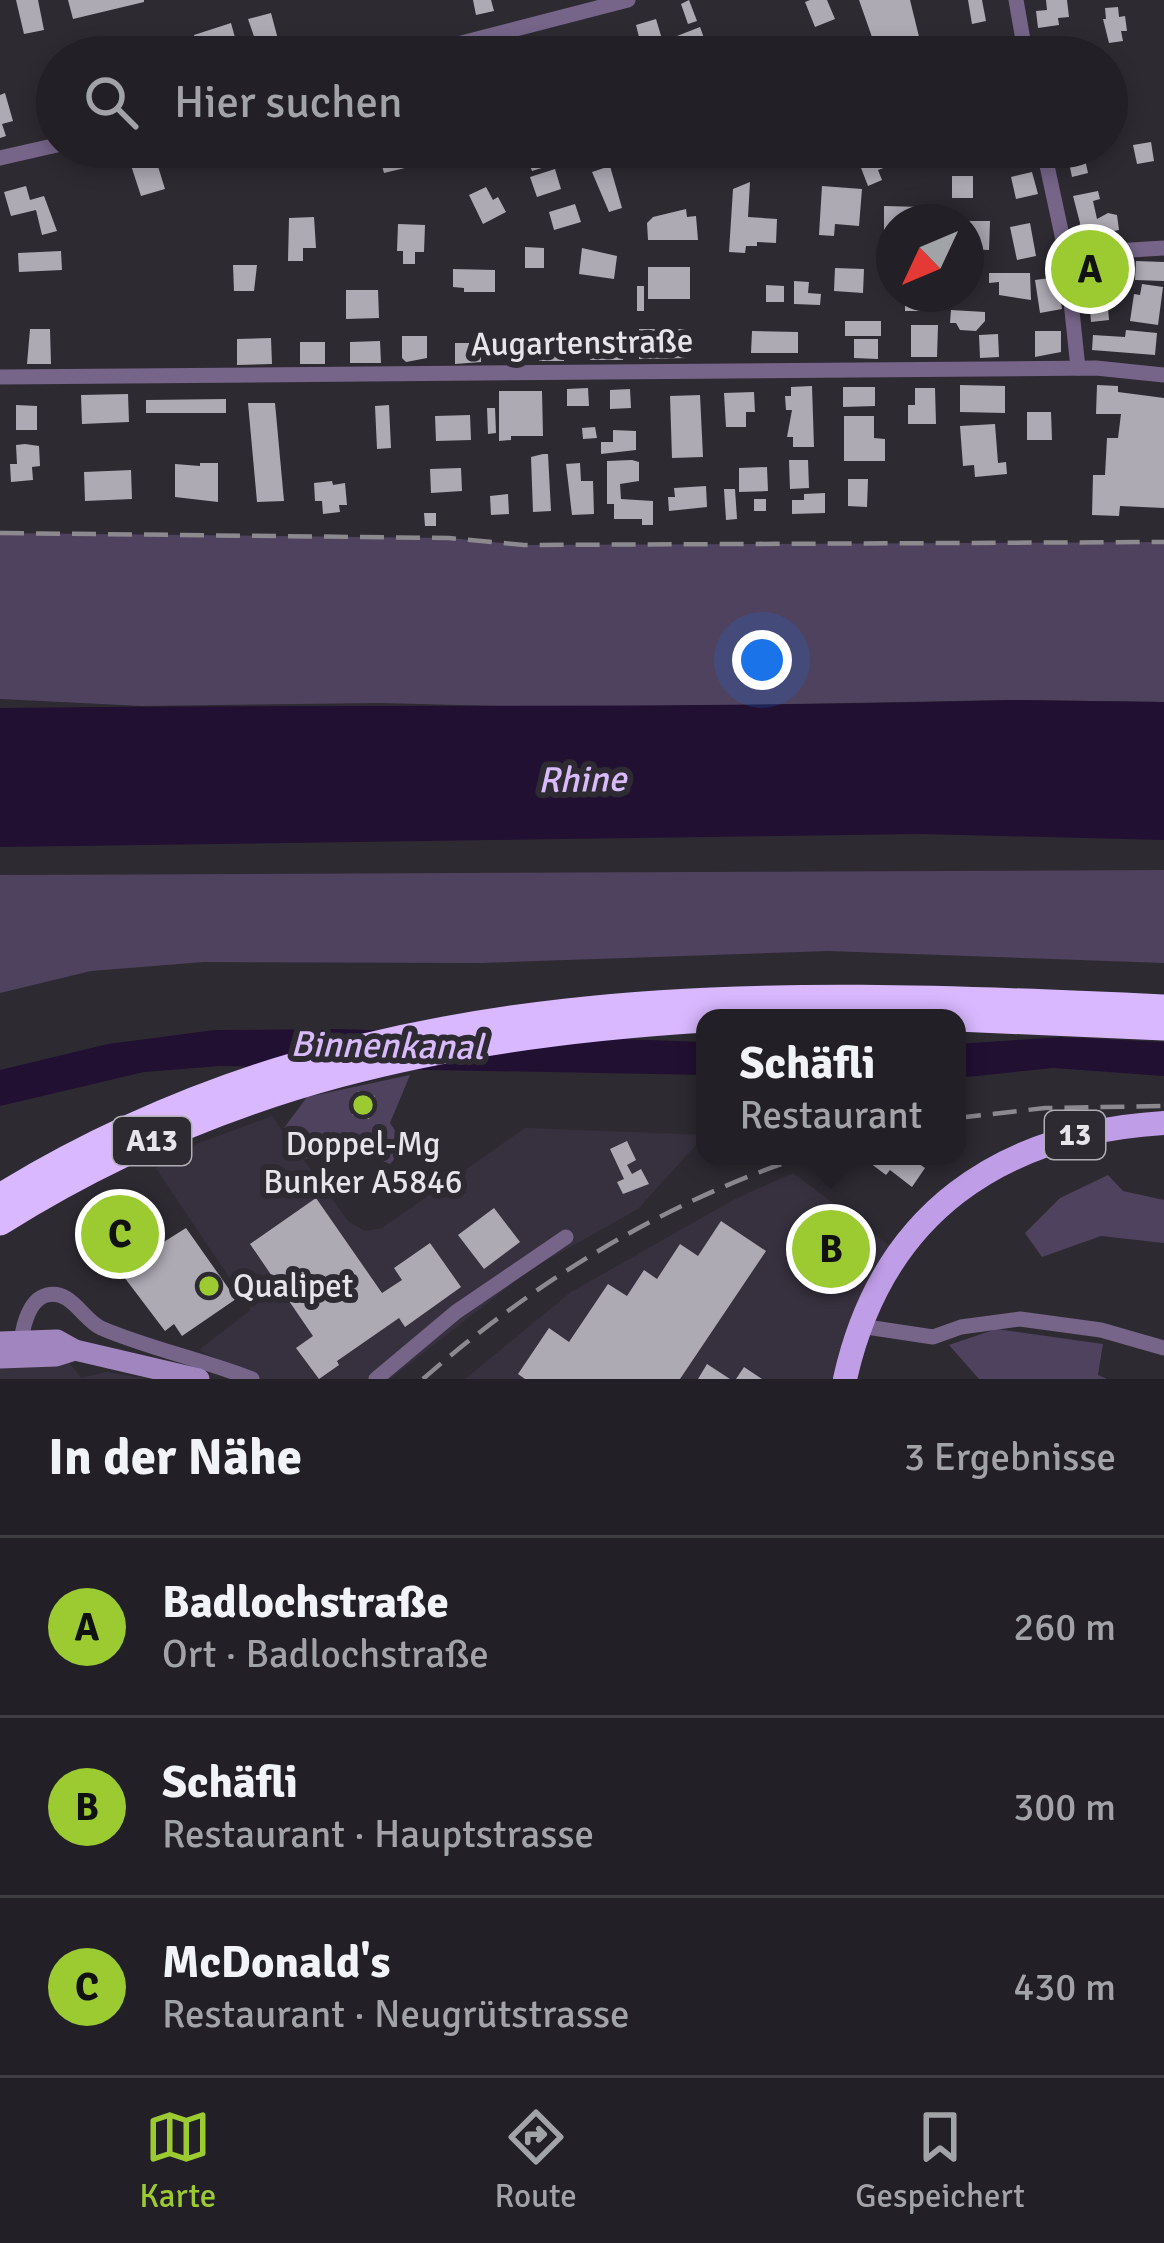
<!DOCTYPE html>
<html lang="de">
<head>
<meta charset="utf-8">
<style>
  :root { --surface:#222026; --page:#2a282e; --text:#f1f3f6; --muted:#a2a3a7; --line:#3f3e43; --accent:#9cca31 }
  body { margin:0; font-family:Signika,sans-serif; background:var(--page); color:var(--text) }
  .compass { position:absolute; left:876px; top:204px; width:108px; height:108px; border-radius:50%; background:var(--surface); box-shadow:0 6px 18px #0003; rotate:226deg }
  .you { position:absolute; left:762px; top:660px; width:42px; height:42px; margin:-30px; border:9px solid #fff; border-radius:50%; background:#1a73e8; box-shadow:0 0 0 18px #1a73e833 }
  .badge { display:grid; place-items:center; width:78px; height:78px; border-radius:50%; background:var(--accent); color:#111; font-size:39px; font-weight:700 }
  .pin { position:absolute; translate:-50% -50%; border:6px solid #fff; box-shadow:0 3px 12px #0006 }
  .popup { position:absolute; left:696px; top:1009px; width:270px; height:156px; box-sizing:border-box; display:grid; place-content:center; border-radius:24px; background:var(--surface); filter:drop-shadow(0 3px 9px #0005); font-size:39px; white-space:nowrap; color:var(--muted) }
  .popup b { font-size:45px; color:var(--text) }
  .popup::after { content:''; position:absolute; left:50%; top:100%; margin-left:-24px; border:24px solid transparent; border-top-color:var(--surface) }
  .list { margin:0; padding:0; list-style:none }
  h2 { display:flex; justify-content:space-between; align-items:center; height:156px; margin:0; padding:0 48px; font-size:51px }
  h2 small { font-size:39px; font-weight:400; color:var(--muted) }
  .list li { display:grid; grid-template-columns:78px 1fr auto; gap:36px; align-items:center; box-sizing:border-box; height:180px; padding:0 48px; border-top:3px solid var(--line) }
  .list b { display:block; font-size:45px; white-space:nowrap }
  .list p { margin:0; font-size:39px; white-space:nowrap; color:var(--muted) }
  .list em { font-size:39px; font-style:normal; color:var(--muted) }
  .icon { flex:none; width:66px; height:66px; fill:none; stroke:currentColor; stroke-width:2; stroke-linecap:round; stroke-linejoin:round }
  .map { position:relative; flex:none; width:1164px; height:1379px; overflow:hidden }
  .search { position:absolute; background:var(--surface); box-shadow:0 6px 18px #0003; left:36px; right:36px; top:36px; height:132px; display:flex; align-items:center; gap:30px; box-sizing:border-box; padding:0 42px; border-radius:66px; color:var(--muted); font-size:45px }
  .sheet { height:696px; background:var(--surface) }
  nav { display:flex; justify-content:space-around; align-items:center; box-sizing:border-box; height:168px; border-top:3px solid var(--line); background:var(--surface); font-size:33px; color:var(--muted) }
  nav a { display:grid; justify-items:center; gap:6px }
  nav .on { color:var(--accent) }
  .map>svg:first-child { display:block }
  .built { fill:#37313f }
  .green { fill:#4f425f }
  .water { fill:#221033 }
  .building { fill:#aeaab4 }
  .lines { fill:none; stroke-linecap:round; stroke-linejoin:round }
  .minor { stroke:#766589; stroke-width:15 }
  .secondary { stroke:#a085be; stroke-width:21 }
  .primary { stroke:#c09de7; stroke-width:24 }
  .motorway { stroke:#d9b8ff; stroke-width:27 }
  .rail { stroke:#8c898f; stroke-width:4.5; stroke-dasharray:24 12; stroke-linecap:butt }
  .poi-dot { fill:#9cca31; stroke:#2e2a32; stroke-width:4.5 }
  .labels { text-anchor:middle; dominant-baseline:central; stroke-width:12; stroke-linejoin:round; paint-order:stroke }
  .shield { fill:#2e2a32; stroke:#b0adb3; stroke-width:3 }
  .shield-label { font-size:30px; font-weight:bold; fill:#e7e5ea }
  .street-label { font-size:33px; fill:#e7e5ea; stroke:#2e2a32 }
  .poi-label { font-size:33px; fill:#e7e5ea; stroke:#2e2a32 }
  .water-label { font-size:36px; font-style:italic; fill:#d9bafd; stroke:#2e2a32 }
</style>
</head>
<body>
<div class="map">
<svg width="1164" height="1379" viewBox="0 0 1164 1379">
  <rect width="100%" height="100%" fill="#2e2a32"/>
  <g class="built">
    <polygon points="272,1116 348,1221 365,1231 382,1228 525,1128 705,1135 638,1209 531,1269 390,1379 257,1379 199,1350 251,1310 156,1168 199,1143"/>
    <polygon points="793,1173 898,1252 845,1379 465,1379 571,1292 735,1199"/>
    <polygon points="69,1362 81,1378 106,1372 149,1379 0,1379 0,1366"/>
  </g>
  <g class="green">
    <polygon points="0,533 449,538 524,545 1164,542 1164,702 1011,700 577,708 379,703 142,706 0,699"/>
    <polygon points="1164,870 1164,963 828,951 481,963 204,962 91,971 0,993 0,875"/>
    <polygon points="410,1075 390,1123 406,1146 390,1164 331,1140 306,1159 284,1128 307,1097"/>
    <polygon points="1108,1175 1123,1191 1164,1200 1164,1243 1101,1236 1042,1257 1025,1233 1060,1198"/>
    <polygon points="996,1329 1103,1344 1098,1375 1107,1379 979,1379 949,1345"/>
  </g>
  <g class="water">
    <path d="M 1011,700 L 1164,702 L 1164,840 L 920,834 L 0,847 L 0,708 C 337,704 674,709 1011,700 Z"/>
    <polygon points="341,1029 705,1042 705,1075 220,1066 144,1072 0,1106 0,1070 108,1044 215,1030"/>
    <polygon points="1061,1037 1164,1042 1164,1076 1053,1068 957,1078 957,1044"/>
  </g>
  <g class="building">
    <polygon points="16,0 38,0 44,30 24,34"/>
    <polygon points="68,0 144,0 144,2 73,19"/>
    <polygon points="473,0 491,0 494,11 476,15"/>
    <polygon points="689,0 697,21 688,24 681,4"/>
    <polygon points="810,0 827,0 835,19 815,27 805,2"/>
    <polygon points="859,0 910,0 924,57 879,57"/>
    <polygon points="968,0 982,0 986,21 972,24"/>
    <polygon points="1046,0 1067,0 1069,17 1058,18 1059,25 1038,28 1036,11 1047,10"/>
    <polygon points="1118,7 1119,17 1125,16 1127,31 1121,31 1123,41 1109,43 1103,19 1106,19 1105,8"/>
    <polygon points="271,13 279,43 258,48 248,19"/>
    <polygon points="656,19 662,39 641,45 636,25"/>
    <polygon points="231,23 236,41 199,54 194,35"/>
    <polygon points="700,27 711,57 678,57 676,51 682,48 677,36"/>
    <polygon points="844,39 851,57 827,57 823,47"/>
    <polygon points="576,40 580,57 555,57 552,46"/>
    <polygon points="5,93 13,121 2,124 6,136 0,138 0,95"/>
    <polygon points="1151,142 1154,161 1137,164 1133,145"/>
    <polygon points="145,147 152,147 165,189 141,196 127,153"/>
    <polygon points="195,147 216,147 220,160 200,166"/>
    <polygon points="233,147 257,147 260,158 237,164"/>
    <polygon points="377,147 404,147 409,167 384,173"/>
    <polygon points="488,147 513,147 516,156 498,162 497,158 492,160"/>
    <polygon points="542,147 548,166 532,171 524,149"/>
    <polygon points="853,147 894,147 900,162 878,170 882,180 868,186"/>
    <polygon points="914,147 928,147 929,157 914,157"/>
    <polygon points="1084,155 1088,173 1072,177 1068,158"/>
    <polygon points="610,166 622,208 609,212 592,172"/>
    <polygon points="555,169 561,189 537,197 530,177"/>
    <polygon points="1032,172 1038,194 1016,199 1011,177"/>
    <rect x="952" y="176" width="21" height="22"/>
    <polygon points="750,182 748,217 777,219 776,243 757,242 757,246 746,246 745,253 729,252 733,189"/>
    <polygon points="26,186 30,200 44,196 57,231 42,235 36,210 11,216 4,192"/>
    <polygon points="822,186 862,189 859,226 835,224 834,236 819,235"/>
    <polygon points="486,187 493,200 498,197 506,212 483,224 469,195"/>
    <polygon points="1098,191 1100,199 1093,201 1097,219 1108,213 1117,215 1119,230 1078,238 1080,223 1073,196"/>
    <polygon points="575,204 581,222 554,230 549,212"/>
    <polygon points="884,206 923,207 923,222 894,222 894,237 884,237"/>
    <polygon points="686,209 687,217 696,216 698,240 648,240 647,223 653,217"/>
    <polygon points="314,217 316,248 303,248 303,261 288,261 289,218"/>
    <polygon points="966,221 990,221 989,250 966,249"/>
    <polygon points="1030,223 1036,256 1017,260 1010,227"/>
    <polygon points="398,224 425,225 424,252 415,252 415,264 403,264 403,251 397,251"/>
    <polygon points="525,247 544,248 544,268 525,268"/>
    <polygon points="582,248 617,256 614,279 579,274"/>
    <polygon points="61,251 62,270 19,272 18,253"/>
    <polygon points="1136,261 1164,262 1164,281 1135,280"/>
    <polygon points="233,265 257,265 254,291 234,291"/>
    <rect x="648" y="267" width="42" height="32"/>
    <polygon points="835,268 864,269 863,293 834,291"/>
    <polygon points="453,269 495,270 495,292 464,292 464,288 453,287"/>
    <polygon points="989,273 1030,273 1031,300 999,295 999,282 989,283"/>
    <polygon points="1057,277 1062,309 1040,313 1035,280"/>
    <polygon points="794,281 809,282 808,293 821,294 820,305 794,304"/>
    <polygon points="1142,284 1163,287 1158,325 1130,321 1134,294 1140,295"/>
    <polygon points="766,285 784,286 784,302 766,302"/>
    <polygon points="1106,285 1109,320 1091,322 1088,286"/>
    <rect x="637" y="286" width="7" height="25"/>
    <polygon points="346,290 378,290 379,318 346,319"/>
    <rect x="905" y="294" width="31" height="17"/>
    <polygon points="951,310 985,312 985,321 976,331 960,330 956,323 950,323"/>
    <rect x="845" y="321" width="36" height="15"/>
    <polygon points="911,325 938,325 937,357 911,357"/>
    <polygon points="30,329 50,329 51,364 27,364"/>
    <polygon points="639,329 686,329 687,358 639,359"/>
    <polygon points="1126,330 1157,333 1155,355 1092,350 1093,335 1125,337"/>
    <polygon points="752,331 798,332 798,353 751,353"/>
    <polygon points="1035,331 1061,331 1061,352 1035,357"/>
    <rect x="590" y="333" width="33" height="27"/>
    <polygon points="998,334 999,357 980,358 979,335"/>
    <polygon points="402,336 427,336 427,358 406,362 402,358"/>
    <polygon points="271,338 272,364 237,365 237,339"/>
    <polygon points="854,339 878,339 878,359 854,358"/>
    <polygon points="538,340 564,340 564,361 539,361"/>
    <polygon points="380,341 381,363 350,363 350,342"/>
    <rect x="300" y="342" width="25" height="22"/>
    <polygon points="455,343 475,343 475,349 481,349 481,362 455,364"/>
    <polygon points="960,385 1005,386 1005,413 960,412"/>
    <polygon points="1097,385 1118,386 1118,392 1164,398 1164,508 1120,506 1119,516 1092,515 1093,475 1105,475 1107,438 1118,438 1121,414 1096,414"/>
    <polygon points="812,386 814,447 793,447 793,437 787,437 792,410 786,410 785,396 791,396 791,387"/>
    <polygon points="843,387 875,387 875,406 843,407"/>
    <polygon points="588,388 589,406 567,406 567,389"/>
    <polygon points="915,388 935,388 936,424 908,424 908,405 915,405"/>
    <polygon points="630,389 631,408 610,409 610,390"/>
    <polygon points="499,391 542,391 543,436 511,436 511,440 499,441"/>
    <polygon points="754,392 755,412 746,412 746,427 726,427 724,393"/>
    <polygon points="128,394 129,422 82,424 81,395"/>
    <polygon points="700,395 703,457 672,458 670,396"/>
    <polygon points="226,399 226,413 146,413 146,400"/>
    <polygon points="248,403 275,403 284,501 257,502"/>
    <polygon points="16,405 37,406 37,430 16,430"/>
    <polygon points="389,405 391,448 377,449 375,406"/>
    <polygon points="487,408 495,408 496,433 488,434"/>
    <polygon points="1027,412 1051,412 1052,440 1027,440"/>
    <polygon points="470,415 471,440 436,441 435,416"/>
    <polygon points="844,416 874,416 874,438 885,439 885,461 844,461"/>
    <polygon points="995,424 998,463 1006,462 1007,474 975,477 974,465 963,466 960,426"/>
    <polygon points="595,427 597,438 583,439 582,428"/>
    <polygon points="613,430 636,431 636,450 601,454 601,442 613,442"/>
    <polygon points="25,444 39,446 40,466 32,467 33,480 11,482 10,464 17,464 16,445"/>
    <polygon points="543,454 548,454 551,511 533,512 531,457"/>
    <polygon points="632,460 639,462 639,481 620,484 621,499 653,501 653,525 642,525 642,519 614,519 614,504 607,504 607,461"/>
    <polygon points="789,460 808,460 809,488 790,489"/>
    <polygon points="200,463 218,463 218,502 175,497 175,464 200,466"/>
    <polygon points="580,463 581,481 593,481 594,514 572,515 566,464"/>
    <polygon points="767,467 768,491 739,492 739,468"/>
    <polygon points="461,468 462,491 431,493 430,469"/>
    <polygon points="131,470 132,499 85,501 84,472"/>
    <polygon points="848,479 868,479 867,507 848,506"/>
    <polygon points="332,481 333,485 345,483 347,505 339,505 340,512 323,514 322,501 315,501 314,483"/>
    <polygon points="706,486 707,507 669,511 668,497 675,497 674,488"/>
    <polygon points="724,489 735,489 737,519 726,520"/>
    <polygon points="825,493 825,513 792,514 792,500 804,500 804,494"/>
    <polygon points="508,494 509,514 491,515 490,496"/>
    <rect x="754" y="499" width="12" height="12"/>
    <polygon points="424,513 436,513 436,526 425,526"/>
    <polygon points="358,1091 375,1096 369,1119 352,1115"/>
    <polygon points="627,1141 636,1160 627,1165 632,1174 641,1169 649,1184 623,1194 617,1182 624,1179 610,1149"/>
    <polygon points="870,1156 890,1156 896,1160 899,1156 908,1156 925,1168 912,1187 890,1170 886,1175 866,1160"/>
    <polygon points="316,1198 382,1293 402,1280 394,1268 430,1243 461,1287 405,1327 399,1318 337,1361 339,1365 319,1379 296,1348 313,1336 250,1244"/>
    <polygon points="136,1201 156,1230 98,1268 81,1243"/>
    <polygon points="494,1208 520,1242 484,1269 458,1235"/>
    <polygon points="834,1217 871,1244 843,1279 829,1269 820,1282 793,1262 791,1254 812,1224 823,1232"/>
    <polygon points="721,1221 766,1251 680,1379 525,1379 518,1374 549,1328 569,1342 608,1284 627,1296 644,1270 657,1279 680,1244 698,1256"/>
    <polygon points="186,1228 236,1299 182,1336 174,1324 165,1331 121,1273 135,1260"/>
    <polygon points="707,1364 730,1379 698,1379"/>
    <polygon points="744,1367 762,1379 736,1379"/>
  </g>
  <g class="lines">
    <g class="minor">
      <polyline points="1016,0 1026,57"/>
      <polyline points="407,57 628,0"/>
      <polyline points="1043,147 1066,254 1078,368"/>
      <polyline points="0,158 57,145"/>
      <polyline points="1066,254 1164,248"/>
      <polyline points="0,377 1096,368 1164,375"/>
      <polyline points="860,1326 933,1337 961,1327 1020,1319 1101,1330 1164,1348"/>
      <path d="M 22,1351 C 20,1334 27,1300 47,1295 C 71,1289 83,1320 101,1328 C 147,1348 204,1360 252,1379"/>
      <polyline points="376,1379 456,1312 566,1237"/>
    </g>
    <g class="secondary">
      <polyline points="0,1342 57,1340 75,1350 199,1379"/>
      <polyline points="0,1358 56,1356 75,1350"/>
    </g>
    <path class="primary" d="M 845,1379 C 882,1213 1000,1133 1164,1123"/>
    <g class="motorway">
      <polyline points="732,1018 945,1018"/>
      <polyline points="957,1018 1164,1027"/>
      <path d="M 0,1197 C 362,975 757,989 1164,1008"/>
      <path d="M 0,1222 C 223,1082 446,1035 705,1019"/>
    </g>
    <g class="rail">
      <polyline points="0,533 449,538 524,545 1164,542"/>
      <polyline points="957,1118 1045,1108 1164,1106"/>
      <path d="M 423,1379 C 534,1282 664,1202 805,1156"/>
    </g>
  </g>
  <g class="poi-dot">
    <circle cx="363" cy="1105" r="12"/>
    <circle cx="209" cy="1286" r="12"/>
  </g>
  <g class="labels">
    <g class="shield">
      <rect x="1045" y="1111" width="60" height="48" rx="9"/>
      <rect x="113" y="1117" width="78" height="48" rx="9"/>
    </g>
    <g class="shield-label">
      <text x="1075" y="1135">13</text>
      <text x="152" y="1141">A13</text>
    </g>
    <g class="street-label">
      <text transform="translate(582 343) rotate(-1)">Augartenstraße</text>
    </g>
    <g class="poi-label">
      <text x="363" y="1144">Doppel-Mg<tspan x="363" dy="38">Bunker A5846</tspan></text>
      <text x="233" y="1286" text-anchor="start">Qualipet</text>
    </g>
    <g class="water-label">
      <text transform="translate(582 780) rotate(-1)">Rhine</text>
      <text transform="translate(387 1046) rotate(1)">Binnenkanal</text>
    </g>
  </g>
</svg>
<svg class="compass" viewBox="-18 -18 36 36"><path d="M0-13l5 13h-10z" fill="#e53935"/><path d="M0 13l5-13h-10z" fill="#a2a3a7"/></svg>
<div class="you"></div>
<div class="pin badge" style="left:1090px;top:269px">A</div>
<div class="pin badge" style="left:831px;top:1249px">B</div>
<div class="popup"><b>Schäfli</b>Restaurant</div>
<div class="pin badge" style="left:120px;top:1234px">C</div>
<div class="search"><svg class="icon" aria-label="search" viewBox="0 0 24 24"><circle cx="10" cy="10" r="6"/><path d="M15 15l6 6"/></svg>Hier suchen</div>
</div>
<section class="sheet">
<h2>In der Nähe<small>3 Ergebnisse</small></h2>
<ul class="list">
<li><span class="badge">A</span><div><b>Badlochstraße</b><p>Ort · Badlochstraße</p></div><em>260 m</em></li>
<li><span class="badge">B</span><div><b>Schäfli</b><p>Restaurant · Hauptstrasse</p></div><em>300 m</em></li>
<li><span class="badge">C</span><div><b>McDonald's</b><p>Restaurant · Neugrütstrasse</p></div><em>430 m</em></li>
</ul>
</section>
<nav>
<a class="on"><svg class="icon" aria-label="map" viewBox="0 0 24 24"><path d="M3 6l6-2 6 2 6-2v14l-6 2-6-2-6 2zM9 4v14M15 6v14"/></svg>Karte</a>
<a><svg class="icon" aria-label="directions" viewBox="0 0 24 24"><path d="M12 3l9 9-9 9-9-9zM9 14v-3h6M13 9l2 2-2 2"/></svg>Route</a>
<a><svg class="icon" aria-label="saved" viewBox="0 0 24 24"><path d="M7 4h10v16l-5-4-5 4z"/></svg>Gespeichert</a>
</nav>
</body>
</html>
